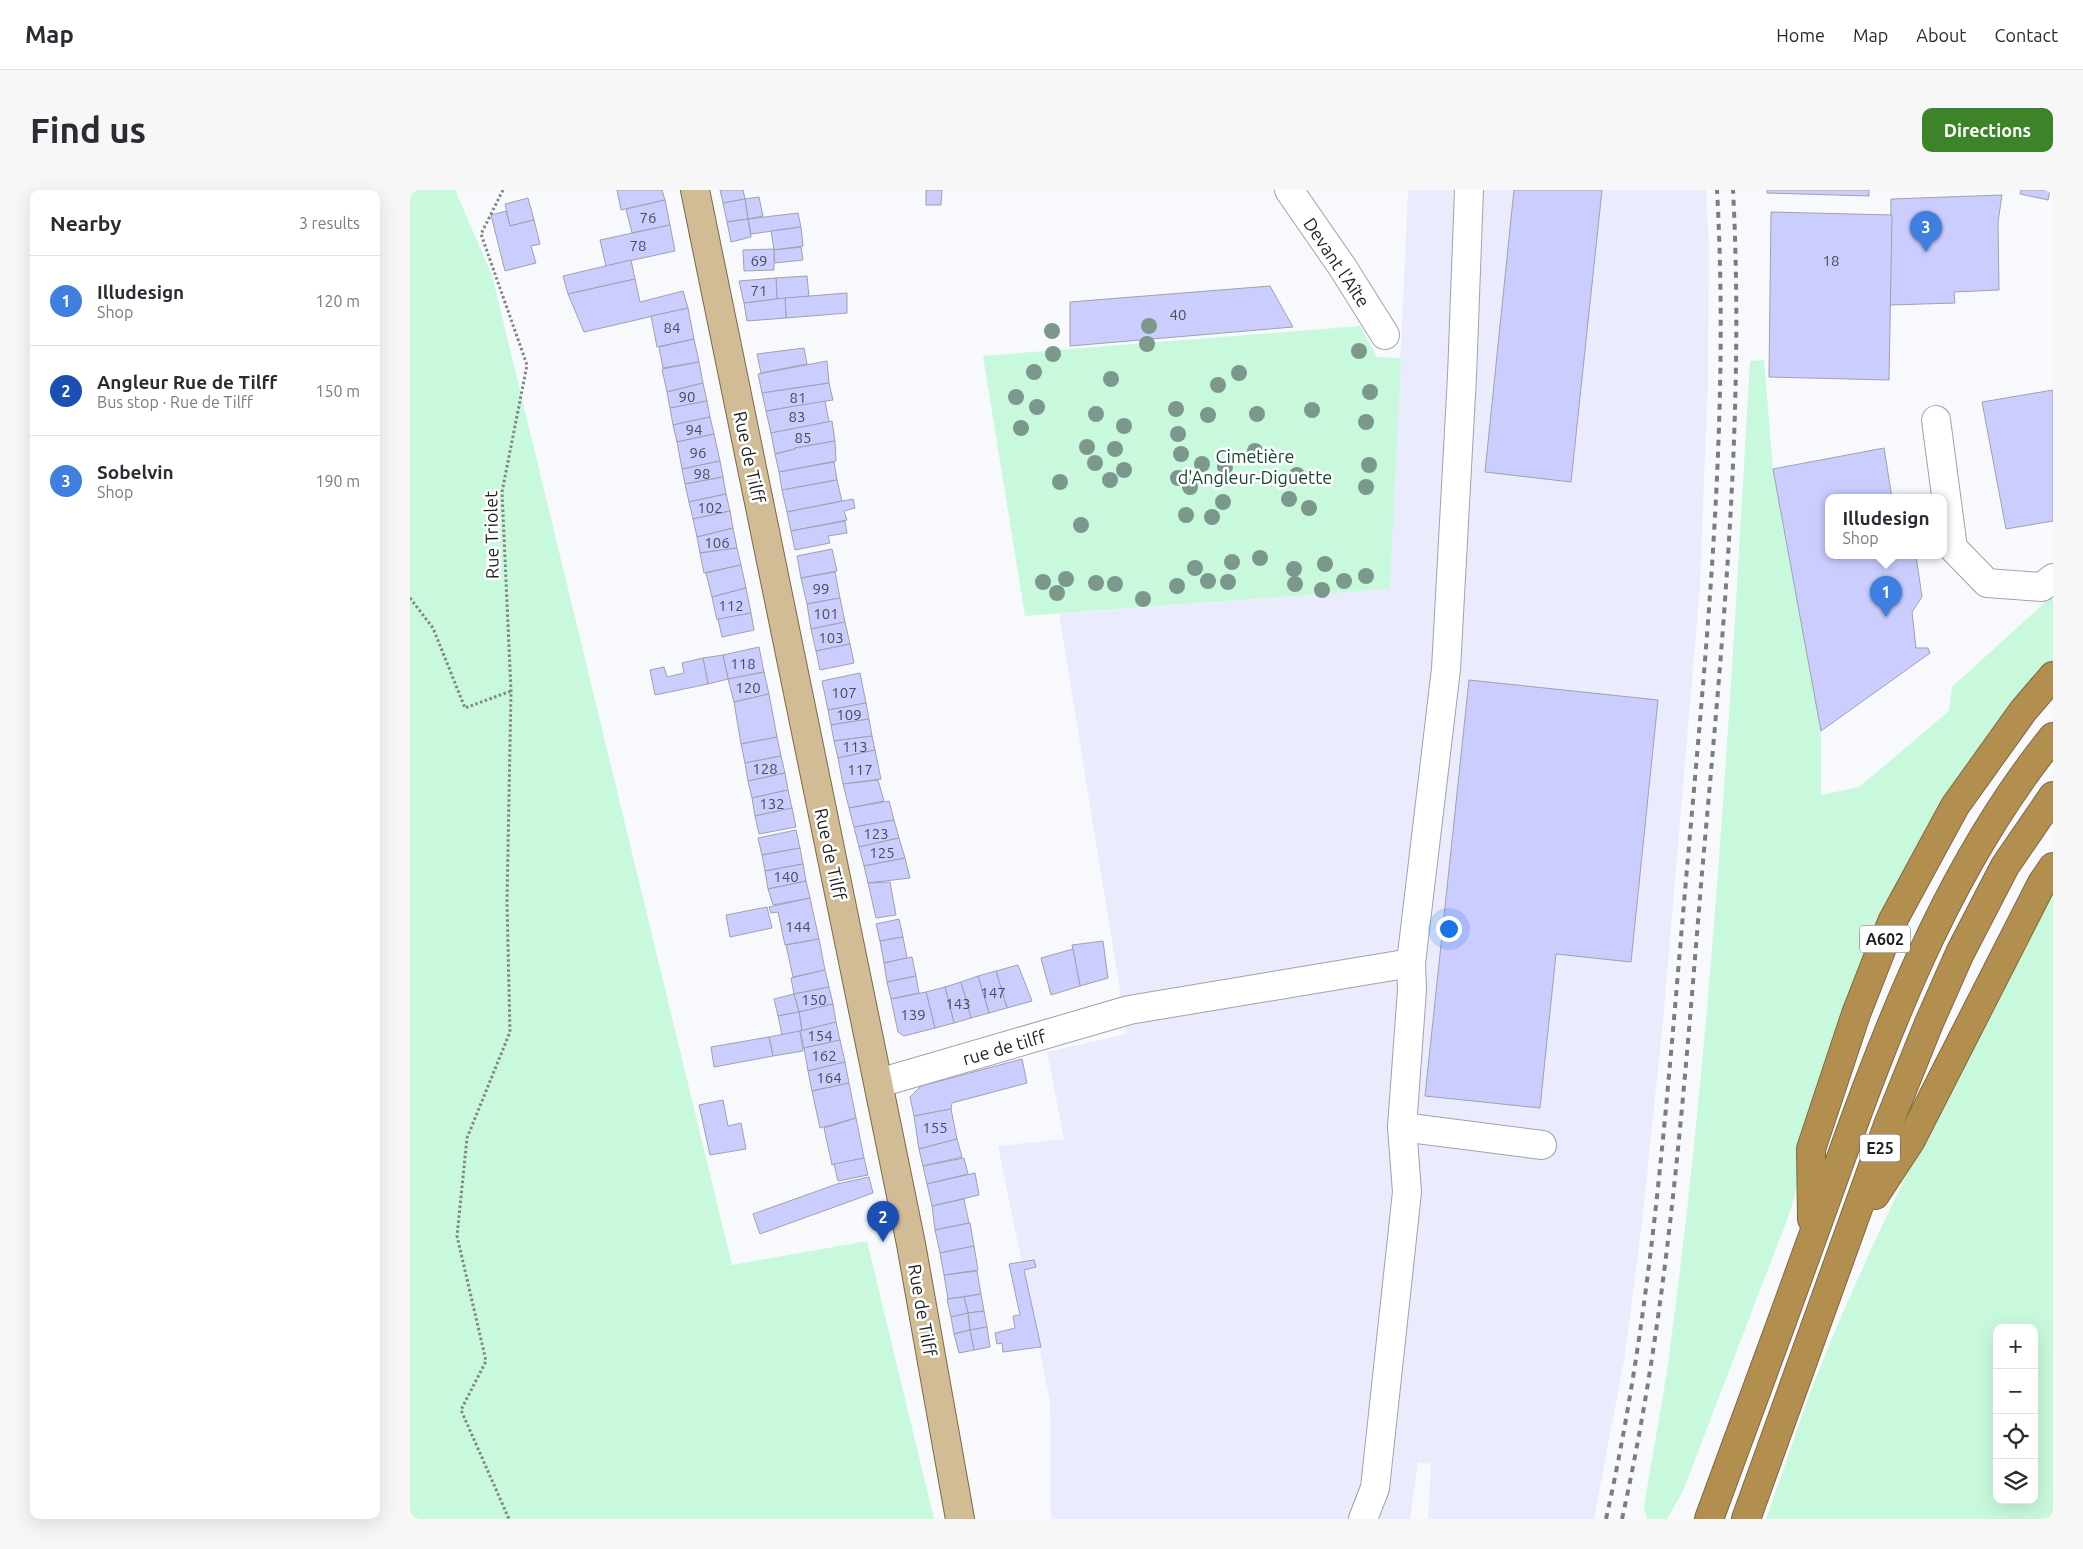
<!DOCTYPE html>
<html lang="en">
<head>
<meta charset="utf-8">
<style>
  :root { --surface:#fff; --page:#f7f7f7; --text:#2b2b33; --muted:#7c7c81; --line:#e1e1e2; --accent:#3c8329 }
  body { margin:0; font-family:Ubuntu,sans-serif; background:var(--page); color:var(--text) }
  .controls { position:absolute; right:15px; bottom:15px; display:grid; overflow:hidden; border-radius:10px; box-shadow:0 5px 20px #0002 }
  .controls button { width:45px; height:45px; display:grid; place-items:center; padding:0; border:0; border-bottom:1px solid var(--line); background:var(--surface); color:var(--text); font:25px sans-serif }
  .you { position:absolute; left:1038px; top:738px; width:18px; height:18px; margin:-12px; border:4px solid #fff; border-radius:50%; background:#1a73e8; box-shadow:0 0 0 8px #1a73e833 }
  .badge { display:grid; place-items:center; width:32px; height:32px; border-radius:50%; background:var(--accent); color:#fff; font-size:16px; font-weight:700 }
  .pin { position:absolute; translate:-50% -41px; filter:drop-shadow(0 1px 2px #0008) }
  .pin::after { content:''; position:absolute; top:26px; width:18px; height:15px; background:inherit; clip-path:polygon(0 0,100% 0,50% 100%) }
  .popup { position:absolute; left:1415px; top:304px; width:122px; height:65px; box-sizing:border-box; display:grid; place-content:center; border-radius:10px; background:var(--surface); filter:drop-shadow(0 1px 4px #0005); font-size:16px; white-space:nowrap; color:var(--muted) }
  .popup b { font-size:19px; color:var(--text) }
  .popup::after { content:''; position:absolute; left:50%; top:100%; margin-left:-10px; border:10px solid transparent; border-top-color:var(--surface) }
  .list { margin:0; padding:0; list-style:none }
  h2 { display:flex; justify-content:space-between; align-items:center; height:65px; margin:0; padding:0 20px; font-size:21px }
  h2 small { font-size:16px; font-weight:400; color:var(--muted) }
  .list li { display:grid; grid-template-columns:32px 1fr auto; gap:15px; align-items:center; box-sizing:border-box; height:90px; padding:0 20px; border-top:1px solid var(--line) }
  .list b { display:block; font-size:19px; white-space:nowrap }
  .list p { margin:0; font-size:16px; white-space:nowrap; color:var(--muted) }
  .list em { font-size:16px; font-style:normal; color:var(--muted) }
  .icon { flex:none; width:28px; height:28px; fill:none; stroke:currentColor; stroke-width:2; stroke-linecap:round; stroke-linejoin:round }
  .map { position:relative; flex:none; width:1643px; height:1329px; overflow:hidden; border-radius:10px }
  header { display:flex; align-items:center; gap:30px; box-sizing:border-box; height:70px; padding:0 25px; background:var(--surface); border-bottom:1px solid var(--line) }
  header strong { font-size:24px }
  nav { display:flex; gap:28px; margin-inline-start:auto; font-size:18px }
  .intro { display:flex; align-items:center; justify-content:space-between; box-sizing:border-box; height:120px; padding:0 30px }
  h1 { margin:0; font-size:35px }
  .button { padding:12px 22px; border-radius:10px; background:var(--accent); color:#fff; font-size:18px; font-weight:700 }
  main { display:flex; gap:30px; padding:0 30px }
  aside { flex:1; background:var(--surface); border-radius:10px; box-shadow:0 5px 20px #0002 }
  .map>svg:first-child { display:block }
  .built { fill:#eaebfd }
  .green { fill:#c9f9dc; fill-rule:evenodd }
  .building { fill:#cbcdff; stroke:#a0a1ab }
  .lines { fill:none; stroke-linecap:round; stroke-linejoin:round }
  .minor-casing { stroke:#a1a1ac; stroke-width:30 }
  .major-casing { stroke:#7f6840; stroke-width:30 }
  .highway-casing { stroke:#7f6840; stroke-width:30 }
  .path { stroke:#838488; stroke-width:3; stroke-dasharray:2.5 2.5; stroke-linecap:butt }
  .minor { stroke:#fff; stroke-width:28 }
  .major { stroke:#d1bc95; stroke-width:28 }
  .highway { stroke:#b38f4f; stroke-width:28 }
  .rail { stroke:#7c7d81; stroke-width:4; stroke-dasharray:6 6; stroke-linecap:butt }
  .tree { fill:#7c988c }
  .labels { text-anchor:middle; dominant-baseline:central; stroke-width:5; stroke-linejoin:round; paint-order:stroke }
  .number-label { font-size:15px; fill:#4a4b5a }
  .shield { fill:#fff; stroke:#626365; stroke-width:1 }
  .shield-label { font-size:16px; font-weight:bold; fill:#1f2023 }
  .street-label { font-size:18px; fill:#1f2023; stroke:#fff }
  .park-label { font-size:18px; fill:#174930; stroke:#fff }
</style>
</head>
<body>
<header>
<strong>Map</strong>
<nav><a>Home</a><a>Map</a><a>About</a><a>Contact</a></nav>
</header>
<div class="intro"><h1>Find us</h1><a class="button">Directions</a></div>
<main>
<aside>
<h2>Nearby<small>3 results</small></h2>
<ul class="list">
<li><span class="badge" style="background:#3f7fe0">1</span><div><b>Illudesign</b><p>Shop</p></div><em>120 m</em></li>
<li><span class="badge" style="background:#1a4fb4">2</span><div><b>Angleur Rue de Tilff</b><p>Bus stop · Rue de Tilff</p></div><em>150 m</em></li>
<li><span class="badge" style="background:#3f7fe0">3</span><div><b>Sobelvin</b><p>Shop</p></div><em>190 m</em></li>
</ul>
</aside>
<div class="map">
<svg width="1643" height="1329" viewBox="0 0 1643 1329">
  <rect width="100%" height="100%" fill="#f8f9fd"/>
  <polygon class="built" points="998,0 1296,0 1299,57 1298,189 1290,397 1254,820 1233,1025 1215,1165 1184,1329 1018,1329 1021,1274 1008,1272 1000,1329 641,1329 640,1211 588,956 654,949 637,862 717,844 649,424 980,399"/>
  <g class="green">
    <polygon points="0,0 45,0 82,85 322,1075 457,1051 524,1329 0,1329"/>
    <polygon points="950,136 967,167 991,168 980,399 615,426 573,166"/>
    <path d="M 1354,170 L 1363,279 L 1411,541 L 1411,605 L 1449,597 L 1539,521 L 1542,497 L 1643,405 L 1643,476 L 1582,552 L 1417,887 L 1380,1022 L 1273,1301 L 1257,1329 L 1237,1329 L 1234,1317 C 1243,1261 1254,1206 1261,1151 C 1304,827 1321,497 1340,171 Z"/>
    <path d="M 1643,700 L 1643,1329 L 1356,1329 C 1377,1272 1394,1214 1418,1158 C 1483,1001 1564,851 1643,700 ZM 1587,1138 L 1624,1138 L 1624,1310 L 1587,1310 Z"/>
  </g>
  <g class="building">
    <polygon points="207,0 252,0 255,10 211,20"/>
    <polygon points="310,0 333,0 335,9 313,13"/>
    <polygon points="516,0 532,0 531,15 516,15"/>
    <polygon points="1104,0 1192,0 1161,292 1075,282"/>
    <polygon points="1357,0 1459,0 1459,6 1357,3"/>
    <polygon points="1611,0 1640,0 1638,10 1610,4"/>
    <polygon points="1592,5 1588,32 1589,100 1544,102 1545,113 1480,115 1481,9"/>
    <polygon points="349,7 353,26 338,29 335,9"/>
    <polygon points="118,8 124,30 100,36 95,14"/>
    <polygon points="335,9 338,29 317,32 313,13"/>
    <polygon points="255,10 260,35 222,43 216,19"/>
    <polygon points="96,21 100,36 124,30 130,54 121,56 126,73 95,81 81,25"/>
    <polygon points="1361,22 1482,25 1479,190 1359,187"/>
    <polygon points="388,23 391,37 341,44 338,29"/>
    <polygon points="338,29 341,47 321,52 317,32"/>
    <polygon points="260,35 265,61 196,76 190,50"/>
    <polygon points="391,37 393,56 364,60 361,41"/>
    <polygon points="391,57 393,70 365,73 364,60"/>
    <polygon points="364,59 364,80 334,81 333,60"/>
    <polygon points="221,70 225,89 158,104 153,86"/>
    <polygon points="397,86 399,107 367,109 366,88"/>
    <polygon points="366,88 367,109 334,113 329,91"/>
    <polygon points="225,89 230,112 273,101 278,118 174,142 158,104"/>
    <polygon points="860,96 883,137 660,156 660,112"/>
    <polygon points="437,103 437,123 376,128 375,108"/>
    <polygon points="375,108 376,128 337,131 334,113"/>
    <polygon points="278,118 284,149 247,157 241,126"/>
    <polygon points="284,149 289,172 253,178 249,157"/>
    <polygon points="394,158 397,174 351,183 347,164"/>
    <polygon points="417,171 419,193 352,203 348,184"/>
    <polygon points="289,172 293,193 257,202 252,179"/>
    <polygon points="293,193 297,211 260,218 257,202"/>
    <polygon points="419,193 423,210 356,221 352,203"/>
    <polygon points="1643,200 1643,331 1596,339 1572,212"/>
    <polygon points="297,211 300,227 263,235 260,218"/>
    <polygon points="415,211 419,232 361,243 356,221"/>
    <polygon points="300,227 304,244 267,252 263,235"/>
    <polygon points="422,231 425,251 385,258 385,259 365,264 361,243"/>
    <polygon points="304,244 310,271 272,279 267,252"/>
    <polygon points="425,251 426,271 369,282 365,264 385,259 385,258"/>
    <polygon points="1474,258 1482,308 1418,308 1418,366 1506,366 1512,407 1502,422 1506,458 1518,458 1520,463 1411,541 1363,279"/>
    <polygon points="310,271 313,287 275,294 272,279"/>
    <polygon points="424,272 427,290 372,300 369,282"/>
    <polygon points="313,287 316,304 279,312 275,294"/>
    <polygon points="427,290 432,311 377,322 372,300"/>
    <polygon points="316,304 320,321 283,329 279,312"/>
    <polygon points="443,309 445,318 434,321 437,330 381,341 377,322"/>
    <polygon points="320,321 323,338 287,347 283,329"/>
    <polygon points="435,331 437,343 418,346 420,353 385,360 381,341"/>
    <polygon points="323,338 327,358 290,363 287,347"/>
    <polygon points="327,358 331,375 294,383 290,363"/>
    <polygon points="422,359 427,381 391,388 387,366"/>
    <polygon points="331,375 336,398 302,407 296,383"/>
    <polygon points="425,382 430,408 397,414 391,388"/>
    <polygon points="336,398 341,423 307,430 302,407"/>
    <polygon points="430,408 435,432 401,439 397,414"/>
    <polygon points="341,423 344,440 312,447 308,429"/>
    <polygon points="435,432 440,454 406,461 401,439"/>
    <polygon points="440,454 444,473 410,480 406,461"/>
    <polygon points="349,457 354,482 318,489 313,465"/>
    <polygon points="313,465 318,489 298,494 293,468"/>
    <polygon points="293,468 298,494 245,505 240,480 254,477 257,487 274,483 272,473"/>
    <polygon points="354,482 359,504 324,512 318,489"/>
    <polygon points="450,483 456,513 418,520 412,491"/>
    <polygon points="1059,490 1248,510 1221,772 1146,764 1130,918 1015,906"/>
    <polygon points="359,504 367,547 331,554 324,512"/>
    <polygon points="456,513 459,529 421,535 418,520"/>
    <polygon points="459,529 462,546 424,551 421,535"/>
    <polygon points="462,546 465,560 428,568 424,551"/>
    <polygon points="367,547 371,566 335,573 331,554"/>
    <polygon points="465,560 471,589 433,594 428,568"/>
    <polygon points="371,566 375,583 338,591 335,573"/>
    <polygon points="375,583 378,600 342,608 338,591"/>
    <polygon points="468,590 474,611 439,618 433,594"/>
    <polygon points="378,600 382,618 345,626 342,608"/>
    <polygon points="479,611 484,630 444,637 439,618"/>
    <polygon points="382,618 386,637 349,644 345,626"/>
    <polygon points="484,630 489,648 449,657 444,637"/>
    <polygon points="386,640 390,658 352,665 348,648"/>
    <polygon points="489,648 495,668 454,676 449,657"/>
    <polygon points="390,658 393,674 355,681 352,665"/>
    <polygon points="495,668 500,688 458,693 454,676"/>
    <polygon points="393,674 396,691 358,699 355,681"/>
    <polygon points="396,691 400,708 363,715 358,699"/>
    <polygon points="480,692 486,725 466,728 458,693"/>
    <polygon points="400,708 409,749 375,755 368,722 361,723 359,717"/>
    <polygon points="357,717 362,738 320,747 316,725"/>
    <polygon points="489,729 493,747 470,751 466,734"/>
    <polygon points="493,747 497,768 474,773 470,751"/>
    <polygon points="409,749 415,780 383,787 376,755"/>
    <polygon points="693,751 698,788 670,796 662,755"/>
    <polygon points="663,759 670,796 641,805 631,768"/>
    <polygon points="502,767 506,786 477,792 474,773"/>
    <polygon points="608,775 622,811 597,818 586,781"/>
    <polygon points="415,780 419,797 384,804 381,788"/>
    <polygon points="586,781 597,818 579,823 568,786"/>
    <polygon points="506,786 509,803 481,809 477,792"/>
    <polygon points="568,786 579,823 561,828 551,792"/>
    <polygon points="551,792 561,828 544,833 535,797"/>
    <polygon points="419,797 423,814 389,822 384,804"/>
    <polygon points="535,797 544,833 525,838 516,802"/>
    <polygon points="516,802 525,838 494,846 488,842 481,809"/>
    <polygon points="384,804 389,822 368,826 364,809"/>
    <polygon points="423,814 426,832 392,841 389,822"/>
    <polygon points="389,822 392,841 372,845 368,826"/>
    <polygon points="426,832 430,850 394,858 390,841"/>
    <polygon points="390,841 393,861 363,866 359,847"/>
    <polygon points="359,847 363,866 304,877 301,857"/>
    <polygon points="430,850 435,872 398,881 394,858"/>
    <polygon points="612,869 617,893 542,913 541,919 504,926 500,907 511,896"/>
    <polygon points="435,872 439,893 402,901 398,881"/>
    <polygon points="439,893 446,928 410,938 402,901"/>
    <polygon points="313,910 318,936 331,933 336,959 300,965 289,915"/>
    <polygon points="541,919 547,949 509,959 504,926"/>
    <polygon points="446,928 454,968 422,975 414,938"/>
    <polygon points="547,949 552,967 513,976 509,959"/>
    <polygon points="454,968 458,985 428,991 424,974"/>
    <polygon points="554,968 558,984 517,994 513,976"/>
    <polygon points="565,983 569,1005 522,1016 517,994"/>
    <polygon points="459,987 463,1003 350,1044 343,1024 427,994"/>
    <polygon points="554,1009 559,1033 525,1040 522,1016"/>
    <polygon points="560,1033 564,1056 530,1063 525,1040"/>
    <polygon points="564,1056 568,1080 534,1085 530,1063"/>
    <polygon points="624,1070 626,1077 614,1080 631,1157 593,1162 592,1153 587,1154 585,1143 605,1138 603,1126 610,1125 599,1074"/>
    <polygon points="567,1081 571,1104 538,1109 534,1085"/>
    <polygon points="571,1104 574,1121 558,1123 554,1107"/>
    <polygon points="554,1107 558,1123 541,1127 537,1109"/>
    <polygon points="574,1121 577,1137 560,1140 558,1123"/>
    <polygon points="558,1123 560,1140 544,1144 541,1127"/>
    <polygon points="577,1137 580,1157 564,1160 560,1140"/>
    <polygon points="560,1140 564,1160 549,1163 544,1144"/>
  </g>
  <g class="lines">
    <g class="minor-casing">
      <g id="minor">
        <polyline points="879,0 933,78 975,145"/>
        <polyline points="1059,0 1052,186 1036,479 1001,773 1002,800 992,937 1132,955"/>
        <polyline points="1526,230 1543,358 1577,393 1632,397 1643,388"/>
        <polyline points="469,893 719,820 1001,773"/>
        <polyline points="953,1329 965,1298 997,1002 992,937"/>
      </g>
    </g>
    <g class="major-casing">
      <polyline id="major" points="285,0 501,1054 550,1329"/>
    </g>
    <g class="highway-casing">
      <g id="highway">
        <polyline points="1465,1005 1501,950 1632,693 1643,677"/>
        <polyline points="1402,1029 1401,959 1446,824 1482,732 1545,616 1613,521 1643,486"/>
        <path d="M 1299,1329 C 1337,1226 1375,1124 1412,1021 C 1471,856 1531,685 1643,547"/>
        <polyline points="1336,1329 1478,935 1519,833 1550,763 1595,676 1643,606"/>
      </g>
    </g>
    <g class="path">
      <polyline points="93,0 71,44 117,175 92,302 101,501 97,712 100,842 57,948 47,1046 76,1171 51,1220 99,1329"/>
      <polyline points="0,408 23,438 55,518 101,501"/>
    </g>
    <use href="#minor" class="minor"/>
    <use href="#major" class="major"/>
    <use href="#highway" class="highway"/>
    <g class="rail">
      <path d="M 1196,1329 C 1243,1119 1257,904 1276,690 C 1296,460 1320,231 1307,0"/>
      <path d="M 1212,1329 C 1259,1117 1274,899 1292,683 C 1312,456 1335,228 1323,0"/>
    </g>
  </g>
  <g class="tree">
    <circle cx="739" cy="136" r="8"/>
    <circle cx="642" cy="141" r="8"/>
    <circle cx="737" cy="154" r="8"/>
    <circle cx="949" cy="161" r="8"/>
    <circle cx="643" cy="164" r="8"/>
    <circle cx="624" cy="182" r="8"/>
    <circle cx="829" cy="183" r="8"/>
    <circle cx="701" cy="189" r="8"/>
    <circle cx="808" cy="195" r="8"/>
    <circle cx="960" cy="202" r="8"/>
    <circle cx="606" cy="207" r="8"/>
    <circle cx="627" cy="217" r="8"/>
    <circle cx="766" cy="219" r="8"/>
    <circle cx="902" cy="220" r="8"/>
    <circle cx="686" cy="224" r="8"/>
    <circle cx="847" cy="224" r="8"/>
    <circle cx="798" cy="225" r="8"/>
    <circle cx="956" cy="232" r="8"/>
    <circle cx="714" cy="236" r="8"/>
    <circle cx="611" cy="238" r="8"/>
    <circle cx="768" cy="244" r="8"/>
    <circle cx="677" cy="257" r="8"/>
    <circle cx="705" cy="259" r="8"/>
    <circle cx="845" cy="261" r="8"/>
    <circle cx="771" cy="264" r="8"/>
    <circle cx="685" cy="273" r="8"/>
    <circle cx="792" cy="274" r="8"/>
    <circle cx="959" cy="275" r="8"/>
    <circle cx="815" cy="277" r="8"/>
    <circle cx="714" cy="280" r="8"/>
    <circle cx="887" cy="285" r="8"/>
    <circle cx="768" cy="288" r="8"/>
    <circle cx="700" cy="290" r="8"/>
    <circle cx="650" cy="292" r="8"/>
    <circle cx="780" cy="297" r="8"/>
    <circle cx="956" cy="297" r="8"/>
    <circle cx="879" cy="309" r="8"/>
    <circle cx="813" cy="312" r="8"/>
    <circle cx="899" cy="318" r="8"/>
    <circle cx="776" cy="325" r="8"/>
    <circle cx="802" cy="327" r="8"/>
    <circle cx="671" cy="335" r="8"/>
    <circle cx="850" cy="368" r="8"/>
    <circle cx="822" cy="372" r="8"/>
    <circle cx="915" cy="374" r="8"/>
    <circle cx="785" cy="378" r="8"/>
    <circle cx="884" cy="379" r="8"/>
    <circle cx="956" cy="386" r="8"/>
    <circle cx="656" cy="389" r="8"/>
    <circle cx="798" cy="391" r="8"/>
    <circle cx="934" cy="391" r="8"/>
    <circle cx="633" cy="392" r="8"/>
    <circle cx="818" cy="392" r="8"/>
    <circle cx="686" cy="393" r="8"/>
    <circle cx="705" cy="394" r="8"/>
    <circle cx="885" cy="394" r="8"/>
    <circle cx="767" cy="396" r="8"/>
    <circle cx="912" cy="400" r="8"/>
    <circle cx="647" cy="403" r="8"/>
    <circle cx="733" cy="409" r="8"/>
  </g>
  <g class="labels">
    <g class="number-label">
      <text x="238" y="27">76</text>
      <text x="228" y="55">78</text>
      <text x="349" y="70">69</text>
      <text x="1421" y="70">18</text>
      <text x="349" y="100">71</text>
      <text x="768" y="124">40</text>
      <text x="262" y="137">84</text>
      <text x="277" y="206">90</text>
      <text x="388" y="207">81</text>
      <text x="387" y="226">83</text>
      <text x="284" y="239">94</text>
      <text x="393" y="247">85</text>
      <text x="288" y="262">96</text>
      <text x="292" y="283">98</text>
      <text x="300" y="317">102</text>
      <text x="307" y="352">106</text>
      <text x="411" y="398">99</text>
      <text x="321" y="415">112</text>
      <text x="416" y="423">101</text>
      <text x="421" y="447">103</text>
      <text x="333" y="473">118</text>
      <text x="338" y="497">120</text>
      <text x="434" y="502">107</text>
      <text x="439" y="524">109</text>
      <text x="445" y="556">113</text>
      <text x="355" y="578">128</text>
      <text x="450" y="579">117</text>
      <text x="362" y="613">132</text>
      <text x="466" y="643">123</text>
      <text x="472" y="662">125</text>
      <text x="376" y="686">140</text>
      <text x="388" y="736">144</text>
      <text x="583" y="802">147</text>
      <text x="404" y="809">150</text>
      <text x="548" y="813">143</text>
      <text x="503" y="824">139</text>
      <text x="410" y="845">154</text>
      <text x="414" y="865">162</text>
      <text x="419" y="887">164</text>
      <text x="525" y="937">155</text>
    </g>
    <g class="shield">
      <rect x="1450" y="735.5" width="50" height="27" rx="4"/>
      <rect x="1450" y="944.5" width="40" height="27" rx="4"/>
    </g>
    <g class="shield-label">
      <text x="1475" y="749">A602</text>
      <text x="1470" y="958">E25</text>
    </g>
    <g class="street-label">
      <text transform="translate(927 72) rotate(56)">Devant l'Aîte</text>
      <text transform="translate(340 267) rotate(78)">Rue de Tilff</text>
      <text transform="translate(81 345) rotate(-91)">Rue Triolet</text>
      <text transform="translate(421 664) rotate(78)">Rue de Tilff</text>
      <text transform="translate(594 857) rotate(-16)">rue de tilff</text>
      <text transform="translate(513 1120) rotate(80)">Rue de Tilff</text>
    </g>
    <g class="park-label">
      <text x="845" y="266">Cimetière<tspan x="845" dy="21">d'Angleur-Diguette</tspan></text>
    </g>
  </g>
</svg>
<div class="controls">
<button>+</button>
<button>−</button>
<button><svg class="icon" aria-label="locate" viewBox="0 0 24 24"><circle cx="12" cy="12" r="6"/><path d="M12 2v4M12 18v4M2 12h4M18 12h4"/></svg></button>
<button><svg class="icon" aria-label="layers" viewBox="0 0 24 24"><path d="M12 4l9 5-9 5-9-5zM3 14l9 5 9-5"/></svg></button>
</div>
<div class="you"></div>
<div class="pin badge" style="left:1476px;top:427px;background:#3f7fe0">1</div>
<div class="popup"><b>Illudesign</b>Shop</div>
<div class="pin badge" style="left:473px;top:1052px;background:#1a4fb4">2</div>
<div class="pin badge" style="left:1516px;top:62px;background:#3f7fe0">3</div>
</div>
</main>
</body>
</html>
